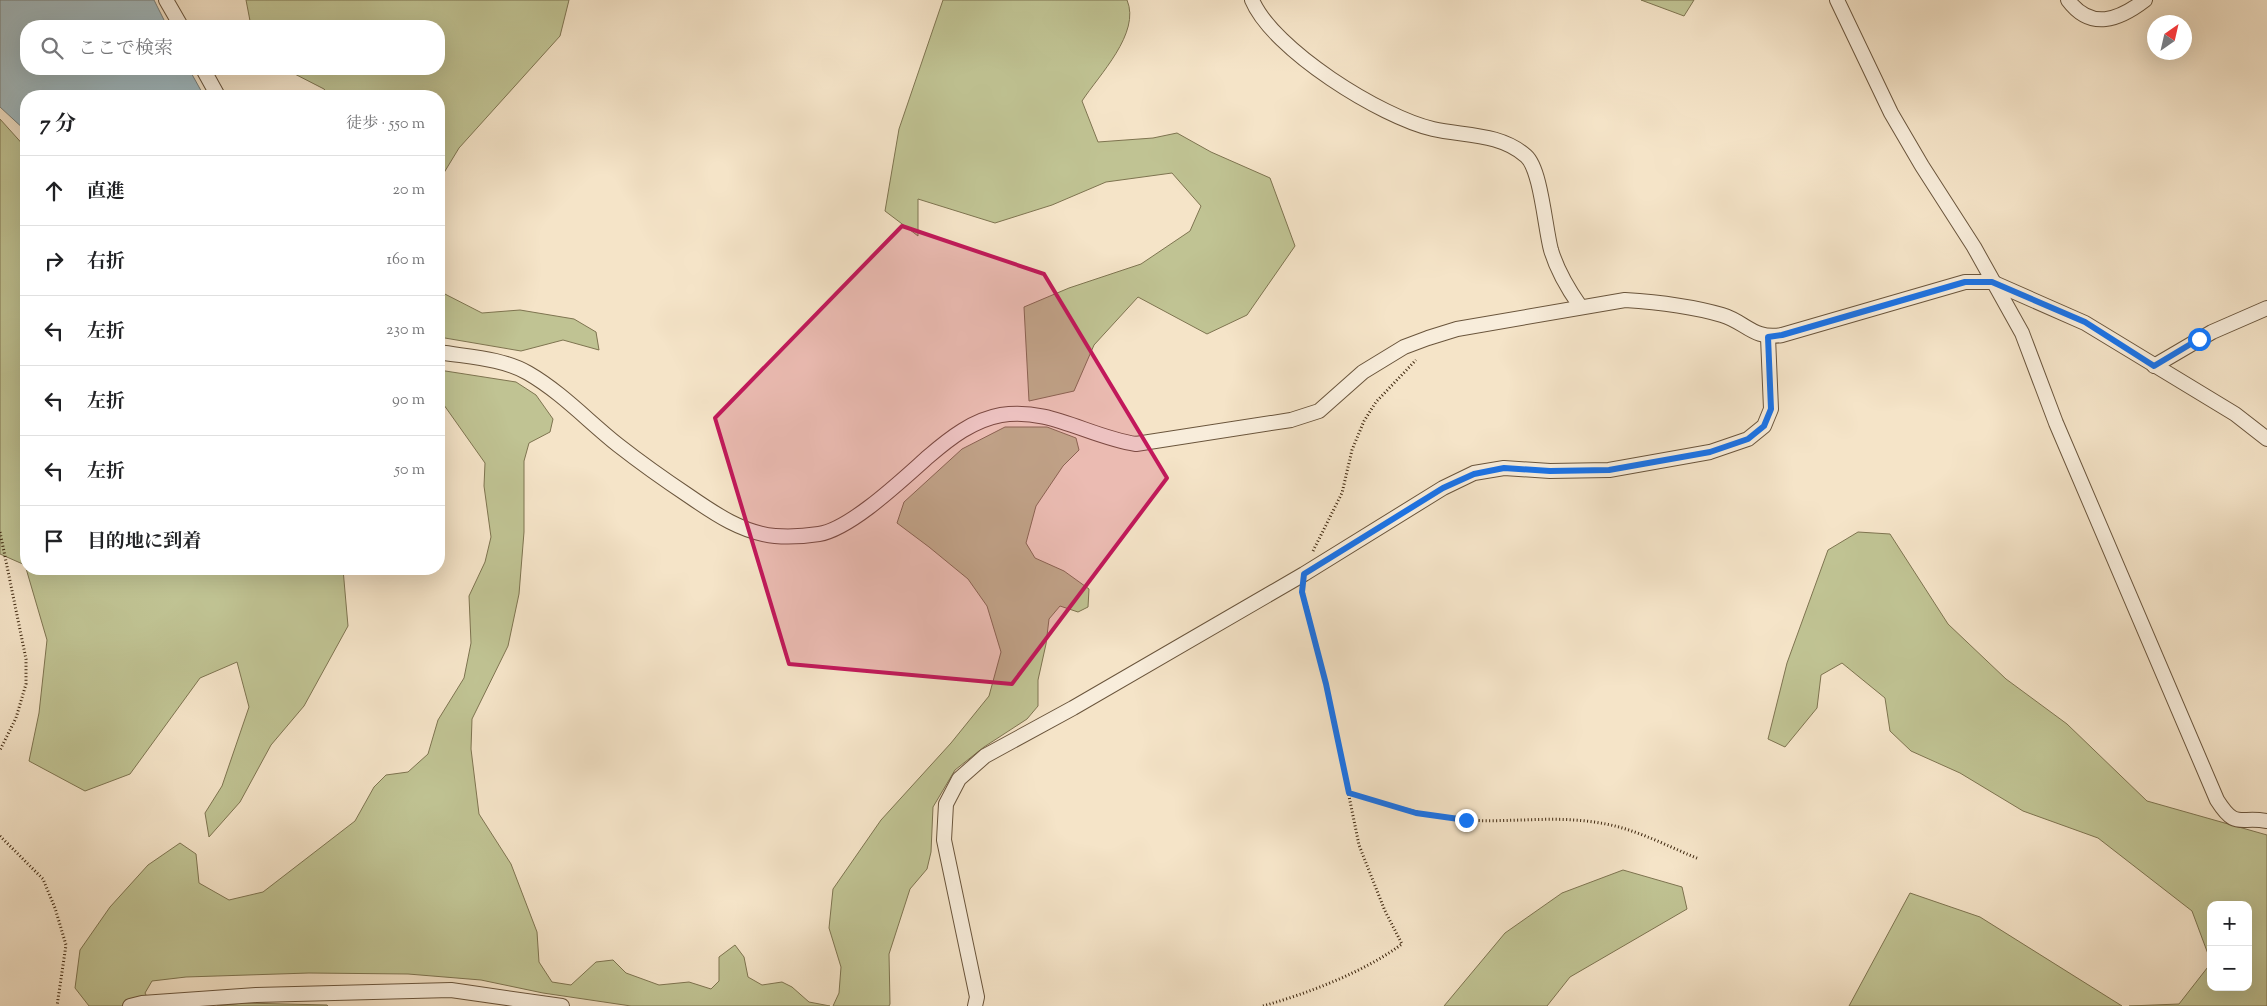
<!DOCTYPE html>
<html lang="ja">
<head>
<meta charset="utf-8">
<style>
  :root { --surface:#fff; --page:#f2f2f2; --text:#202124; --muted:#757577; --line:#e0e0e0 }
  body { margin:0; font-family:"Sorts Mill Goudy","Noto Serif JP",serif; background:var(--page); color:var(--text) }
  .controls { position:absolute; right:15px; bottom:15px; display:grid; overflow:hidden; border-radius:10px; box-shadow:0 5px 20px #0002 }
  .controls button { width:45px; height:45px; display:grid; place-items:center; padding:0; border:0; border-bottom:1px solid var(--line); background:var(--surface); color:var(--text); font:25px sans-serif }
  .compass { position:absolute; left:2147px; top:15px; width:45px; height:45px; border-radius:50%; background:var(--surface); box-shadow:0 5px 20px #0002; rotate:34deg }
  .stop { position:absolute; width:15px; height:15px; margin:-11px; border:4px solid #1a73e8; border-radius:50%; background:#fff }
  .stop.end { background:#1a73e8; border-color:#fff; box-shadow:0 1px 5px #0008 }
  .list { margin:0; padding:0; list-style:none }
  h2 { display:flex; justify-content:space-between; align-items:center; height:65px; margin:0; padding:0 20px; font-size:21px }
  h2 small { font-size:16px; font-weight:400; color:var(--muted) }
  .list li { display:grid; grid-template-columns:32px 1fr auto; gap:15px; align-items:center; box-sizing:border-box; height:70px; padding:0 20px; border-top:1px solid var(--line) }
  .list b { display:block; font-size:19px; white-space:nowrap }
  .list em { font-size:16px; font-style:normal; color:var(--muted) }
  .icon { flex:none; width:28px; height:28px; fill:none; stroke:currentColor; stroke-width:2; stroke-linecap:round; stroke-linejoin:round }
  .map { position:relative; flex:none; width:2267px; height:1006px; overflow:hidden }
  .search { position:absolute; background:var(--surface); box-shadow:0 5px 20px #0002; left:20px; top:20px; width:425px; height:55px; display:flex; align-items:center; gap:12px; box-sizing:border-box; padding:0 18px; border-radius:20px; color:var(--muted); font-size:19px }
  .panel { position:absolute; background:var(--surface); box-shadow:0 5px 20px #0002; left:20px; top:90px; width:425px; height:485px; border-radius:20px }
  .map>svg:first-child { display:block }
  .green { fill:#c0c393; stroke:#7e7450 }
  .water { fill:#a2bbc1; stroke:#797f79 }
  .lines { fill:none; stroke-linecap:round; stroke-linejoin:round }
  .street-casing { stroke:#6a553c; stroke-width:16 }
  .path { stroke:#3c250d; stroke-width:3; stroke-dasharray:1 2.5; stroke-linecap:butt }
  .street { stroke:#f8eddb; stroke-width:14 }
  .route { stroke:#1a73e8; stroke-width:6 }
  .marked { fill:#c2185b; fill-opacity:0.2; stroke:#c2185b; stroke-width:4; stroke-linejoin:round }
</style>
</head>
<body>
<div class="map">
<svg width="2267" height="1006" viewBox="0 0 2267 1006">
  <rect width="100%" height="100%" fill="#f5e4c8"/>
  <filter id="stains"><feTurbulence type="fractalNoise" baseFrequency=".004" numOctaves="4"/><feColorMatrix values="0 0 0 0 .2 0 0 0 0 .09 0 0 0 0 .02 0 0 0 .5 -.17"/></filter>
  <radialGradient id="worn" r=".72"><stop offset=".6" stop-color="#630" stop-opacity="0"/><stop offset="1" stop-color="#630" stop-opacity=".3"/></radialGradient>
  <g class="green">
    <polygon points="246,0 569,0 560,36 459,148 439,181 439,96 330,96 324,89 285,69 439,69 439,26 251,26"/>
    <path d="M 943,0 L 1127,0 C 1141,33 1099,75 1082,101 L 1098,142 L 1153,138 L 1177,133 L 1211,152 L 1270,178 L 1295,246 L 1247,315 L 1207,334 L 1138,297 L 1094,345 L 1074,391 L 1029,401 L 1024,307 L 1069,288 L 1141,264 L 1190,231 L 1201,206 L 1172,173 L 1106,182 L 1052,205 L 995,223 L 918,199 L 918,236 L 885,211 L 899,129 Z"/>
    <polygon points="1641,0 1694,0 1684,16"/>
    <polygon points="0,119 26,148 26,569 343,569 348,626 304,706 271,745 240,802 209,837 205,813 222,786 249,707 237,662 200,678 130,774 85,791 29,761 39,713 47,640 25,565 0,554"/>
    <polygon points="439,291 482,313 520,310 574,319 596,332 599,350 563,340 521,351 439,337"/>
    <polygon points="439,370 516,382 536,395 553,419 550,432 529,443 524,461 524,532 519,594 508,646 472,719 471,749 479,814 511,864 537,932 539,962 552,982 571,985 596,962 613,960 626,973 659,985 689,982 711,989 719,981 719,957 735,945 744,957 748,977 762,985 782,982 792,987 809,1002 830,1006 631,1006 543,993 481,980 408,974 309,973 186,977 152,981 145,993 152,1006 89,1006 75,988 80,950 110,907 148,865 180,843 196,854 199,883 229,900 263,892 355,821 374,787 386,775 408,772 428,754 438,720 464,678 471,643 469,596 485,562 491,537 484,486 485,463 439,398"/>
    <polygon points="1005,427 1047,427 1076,438 1079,450 1063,466 1036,506 1026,543 1035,558 1064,571 1089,589 1088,607 1078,612 1060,606 1049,619 1046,644 1038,680 1038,706 1027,719 984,747 955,770 933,807 931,852 927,869 910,889 889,954 890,1004 889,1006 833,1006 839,993 841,967 829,928 833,889 881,820 951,743 989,696 1001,652 987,606 968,579 929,547 897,523 904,502 962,449"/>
    <polygon points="1858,532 1890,534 1948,624 2006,679 2067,724 2147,801 2267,835 2267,1006 2129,1006 2179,1004 2211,963 2211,987 2248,987 2248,905 2211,905 2211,962 2192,911 2098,838 2023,811 1960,773 1911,751 1890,731 1885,698 1842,663 1821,675 1817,708 1785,747 1768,739 1787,663 1828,550"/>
    <polygon points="1623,870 1682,887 1687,909 1570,977 1547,1006 1444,1006 1505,933 1562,893"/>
    <polygon points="1910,893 1980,917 2122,1006 1849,1006"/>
    <polygon points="243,1003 327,1005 328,1006 217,1006"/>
  </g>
  <polygon class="water" points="0,0 154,0 167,26 26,26 26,69 189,69 204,96 26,96 26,131 0,107"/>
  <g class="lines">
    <g class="street-casing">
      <g id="street">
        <polyline points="166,0 181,26"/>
        <path d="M 1252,0 C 1273,50 1381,117 1433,129 C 1464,136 1500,133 1526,156 C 1541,169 1545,228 1551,250 C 1557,270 1568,289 1580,306"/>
        <path d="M 1837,0 L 1891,113 L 1922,166 L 1974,247 L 2022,333 L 2056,423 L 2217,800 C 2236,830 2239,816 2267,821"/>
        <path d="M 2068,0 C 2091,31 2119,20 2145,0"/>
        <polyline points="203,69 218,96"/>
        <path d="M 439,352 C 468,357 502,358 528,373 C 561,392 588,421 618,445 C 641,463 665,480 689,496 C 715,514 743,533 775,536 C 788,537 806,536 819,534 C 851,529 904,478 929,456 C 950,438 973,420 1001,415 C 1049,407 1089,437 1136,444 L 1291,420 L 1319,411 L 1363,372 L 1404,347 L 1428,338 L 1457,329 L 1625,300 C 1657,302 1691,306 1722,315 C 1746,322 1753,340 1782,335 L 1965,282 L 1992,282 L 2085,323 L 2235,414 L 2267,439"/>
        <polyline points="2154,366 2212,332 2267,308"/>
        <polyline points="130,1006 142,1003 256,995 451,990 562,1006"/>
        <polyline points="975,1006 977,997 944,840 946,804 959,779 985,756 1073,708 1304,574 1443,488 1474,473 1504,468 1550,471 1609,470 1710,452 1748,439 1764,426 1771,409 1768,337"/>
      </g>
    </g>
    <g class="path">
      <polyline points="0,532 26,659 26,684 16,718 0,750"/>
      <polyline points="1313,551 1342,493 1352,450 1364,421 1376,402 1416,360"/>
      <path d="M 1349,793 C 1388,803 1426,818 1467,820 C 1511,823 1556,815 1600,823 C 1634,828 1667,846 1699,859"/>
      <polyline points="0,836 43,879 55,908 66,945 57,1006"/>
      <path d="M 1263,1006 C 1309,993 1364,972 1402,944 L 1385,911 L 1359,845 L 1326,684 L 1303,591"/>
    </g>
    <use href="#street" class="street"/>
  </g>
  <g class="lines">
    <polyline class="route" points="1466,820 1416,813 1349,793 1326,684 1302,592 1304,574 1443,488 1474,474 1504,468 1550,471 1609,470 1710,452 1748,439 1764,426 1771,409 1768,337 1782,335 1965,282 1992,282 2085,322 2154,366 2199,339"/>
  </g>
  <path class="marked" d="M 902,226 L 1044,274 L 1167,478 L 1012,684 L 789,664 L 715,418 Z"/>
  <rect width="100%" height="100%" filter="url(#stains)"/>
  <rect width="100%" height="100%" fill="url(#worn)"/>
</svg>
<div class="controls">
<button>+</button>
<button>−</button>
</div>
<svg class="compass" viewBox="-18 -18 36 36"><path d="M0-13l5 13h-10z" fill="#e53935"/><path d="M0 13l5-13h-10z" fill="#757577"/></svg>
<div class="stop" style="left:2199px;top:339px"></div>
<div class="stop end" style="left:1466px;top:820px"></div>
<div class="search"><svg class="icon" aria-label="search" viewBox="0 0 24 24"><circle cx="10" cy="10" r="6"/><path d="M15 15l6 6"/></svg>ここで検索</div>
<section class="panel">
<h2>7 分<small>徒歩 · 550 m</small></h2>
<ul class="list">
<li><svg class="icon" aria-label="ahead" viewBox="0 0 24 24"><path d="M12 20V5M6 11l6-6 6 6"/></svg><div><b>直進</b></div><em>20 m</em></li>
<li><svg class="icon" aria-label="right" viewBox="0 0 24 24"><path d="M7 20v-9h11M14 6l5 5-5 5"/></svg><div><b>右折</b></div><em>160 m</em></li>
<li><svg class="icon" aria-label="left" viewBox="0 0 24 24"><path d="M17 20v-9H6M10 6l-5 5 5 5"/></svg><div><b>左折</b></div><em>230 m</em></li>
<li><svg class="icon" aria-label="left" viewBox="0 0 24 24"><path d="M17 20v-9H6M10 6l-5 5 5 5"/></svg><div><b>左折</b></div><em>90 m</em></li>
<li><svg class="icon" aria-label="left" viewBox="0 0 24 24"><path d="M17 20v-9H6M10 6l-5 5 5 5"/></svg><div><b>左折</b></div><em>50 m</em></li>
<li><svg class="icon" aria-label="arrive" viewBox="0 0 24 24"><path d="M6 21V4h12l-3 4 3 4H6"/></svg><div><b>目的地に到着</b></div></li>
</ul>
</section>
</div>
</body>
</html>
